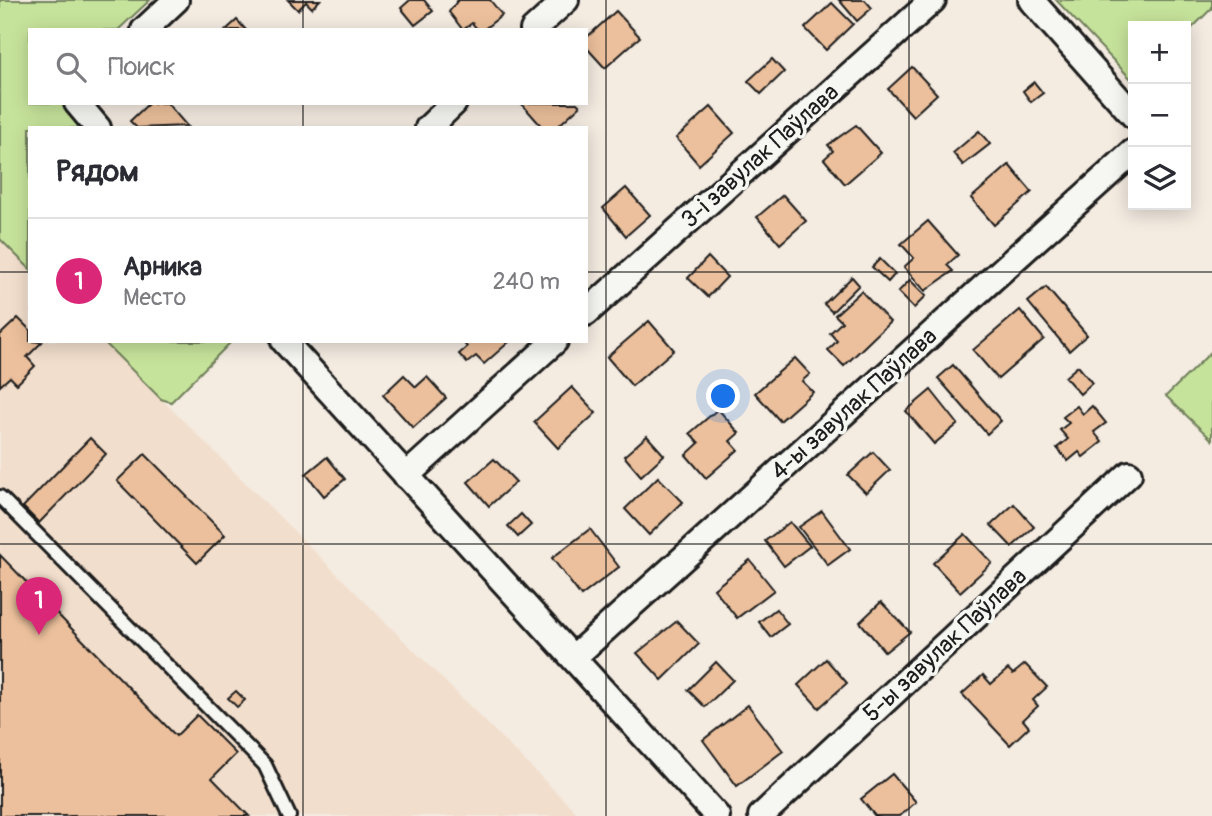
<!DOCTYPE html>
<html lang="ru">
<head>
<meta charset="utf-8">
<style>
  :root { --surface:#fff; --page:#f2f2f3; --text:#2b2b33; --muted:#7c7c81; --line:#e1e1e2; --accent:#db2777 }
  body { margin:0; font-family:Pangolin,sans-serif; background:var(--page); color:var(--text) }
  .controls { position:absolute; right:21px; top:21px; display:grid; overflow:hidden; border-radius:0px; box-shadow:0 4px 18px #0003 }
  .controls button { width:63px; height:63px; display:grid; place-items:center; padding:0; border:0; border-bottom:2px solid var(--line); background:var(--surface); color:var(--text); font:35px sans-serif }
  .you { position:absolute; left:724px; top:397px; width:24px; height:24px; margin:-18px; border:5px solid #fff; border-radius:50%; background:#1a73e8; box-shadow:0 0 0 10px #1a73e833 }
  .badge { display:grid; place-items:center; width:46px; height:46px; border-radius:50%; background:var(--accent); color:#fff; font-size:23px; font-weight:700 }
  .pin { position:absolute; translate:-50% -58px; filter:drop-shadow(0 2px 4px #0008) }
  .pin::after { content:''; position:absolute; top:37px; width:24px; height:21px; background:inherit; clip-path:polygon(0 0,100% 0,50% 100%) }
  .list { margin:0; padding:0; list-style:none }
  h2 { display:flex; justify-content:space-between; align-items:center; height:91px; margin:0; padding:0 28px; font-size:30px }
  h2 small { font-size:23px; font-weight:400; color:var(--muted) }
  .list li { display:grid; grid-template-columns:46px 1fr auto; gap:21px; align-items:center; box-sizing:border-box; height:126px; padding:0 28px; border-top:2px solid var(--line) }
  .list b { display:block; font-size:26px; white-space:nowrap }
  .list p { margin:0; font-size:23px; white-space:nowrap; color:var(--muted) }
  .list em { font-size:23px; font-style:normal; color:var(--muted) }
  .icon { flex:none; width:38px; height:38px; fill:none; stroke:currentColor; stroke-width:2; stroke-linecap:round; stroke-linejoin:round }
  .map { position:relative; flex:none; width:1212px; height:816px; overflow:hidden }
  .search { position:absolute; background:var(--surface); box-shadow:0 4px 18px #0003; left:28px; top:28px; width:560px; height:77px; display:flex; align-items:center; gap:18px; box-sizing:border-box; padding:0 24px; border-radius:0px; color:var(--muted); font-size:26px }
  .panel { position:absolute; background:var(--surface); box-shadow:0 4px 18px #0003; left:28px; top:126px; width:560px; height:217px; border-radius:0px }
  .map>svg:first-child { display:block }
  .built { fill:#f2decc }
  .green { fill:#c6e39b; stroke:#71805c; stroke-width:2 }
  .building { fill:#ecc09c; stroke:#1c1c1c; stroke-width:2 }
  .lines { fill:none; stroke-linecap:round; stroke-linejoin:round }
  .lane-casing { stroke:#1c1c1c; stroke-width:18 }
  .street-casing { stroke:#1c1c1c; stroke-width:30 }
  .lane { stroke:#f6f6f2; stroke-width:12 }
  .street { stroke:#f6f6f2; stroke-width:24 }
  .grid { fill:none; stroke:#1c1c1c; stroke-width:2; stroke-opacity:0.55 }
  .labels { text-anchor:middle; dominant-baseline:central; stroke-width:7; stroke-linejoin:round; paint-order:stroke }
  .street-label { font-size:24px; fill:#1c1c1c; stroke:#f6f6f2 }
</style>
</head>
<body>
<div class="map">
<svg width="1212" height="816" viewBox="0 0 1212 816">
  <rect width="100%" height="100%" fill="#f4ebe1"/>
  <filter id="ink" filterUnits="userSpaceOnUse"><feTurbulence type="fractalNoise" baseFrequency=".0143" numOctaves="2"/><feDisplacementMap in="SourceGraphic" scale="14" xChannelSelector="R" yChannelSelector="G"/><feConvolveMatrix kernelMatrix="1 2 1 2 8 2 1 2 1" color-interpolation-filters="sRGB"/></filter>
  <g filter="url(#ink)">
    <polygon class="built" points="0,239 30,269 30,341 103,341 580,816 0,816"/>
    <g class="green">
      <polygon points="0,0 150,0 118,30 30,30 30,103 66,103 87,128 30,128 30,269 0,239"/>
      <polygon points="1056,0 1212,0 1212,8 1186,34 1186,26 1133,26 1133,81"/>
      <polygon points="103,341 232,341 171,402 161,399"/>
      <polygon points="1212,351 1212,440 1166,396"/>
    </g>
    <g class="building">
      <polygon points="288,0 320,0 312,8 306,2 298,10"/>
      <polygon points="410,0 424,0 433,11 415,25 401,8"/>
      <polygon points="458,0 490,0 502,15 483,30 478,30 472,23 463,30 449,12"/>
      <polygon points="839,0 865,0 872,8 857,21"/>
      <polygon points="832,3 853,24 826,50 805,28"/>
      <polygon points="616,11 640,37 605,68 586,47 586,38"/>
      <polygon points="237,20 246,30 226,30"/>
      <polygon points="772,59 784,72 761,94 748,81"/>
      <polygon points="912,67 937,94 913,116 888,89"/>
      <polygon points="1034,82 1043,93 1031,102 1023,91"/>
      <polygon points="149,103 167,103 187,126 137,128 130,121"/>
      <polygon points="521,103 577,103 580,106 556,128 543,128"/>
      <polygon points="711,107 734,133 699,165 676,138"/>
      <polygon points="856,125 881,153 845,184 824,159 833,151 828,145"/>
      <polygon points="979,131 990,144 963,165 953,153"/>
      <polygon points="1009,165 1032,192 994,225 971,198"/>
      <polygon points="626,188 650,215 626,236 603,208"/>
      <polygon points="783,195 806,221 780,244 757,217"/>
      <polygon points="928,221 958,255 947,265 953,271 925,291 904,267 914,258 901,244"/>
      <polygon points="708,257 727,277 708,297 688,278"/>
      <polygon points="880,259 895,274 888,282 872,267"/>
      <polygon points="852,277 859,285 832,312 824,304"/>
      <polygon points="910,280 926,296 914,308 898,292"/>
      <polygon points="1046,287 1087,335 1069,351 1028,302"/>
      <polygon points="861,291 890,322 844,366 828,350 837,341 830,333 842,322 835,315"/>
      <polygon points="1020,310 1044,339 998,379 973,350"/>
      <polygon points="18,318 30,330 30,341 42,342 27,357 35,366 17,384 10,377 0,386 0,335"/>
      <polygon points="649,321 674,350 632,386 607,357"/>
      <polygon points="462,341 508,341 509,342 484,364 476,356 467,363 459,354 467,347"/>
      <polygon points="795,358 810,374 802,381 813,392 780,421 755,393"/>
      <polygon points="953,365 1001,421 987,434 938,378"/>
      <polygon points="1078,366 1092,383 1080,394 1065,377"/>
      <polygon points="404,375 416,387 427,377 446,398 413,428 383,395"/>
      <polygon points="572,387 596,413 558,448 534,422"/>
      <polygon points="931,390 958,424 934,444 906,411"/>
      <polygon points="1077,406 1083,414 1092,406 1106,423 1094,432 1102,442 1083,457 1079,452 1068,461 1057,448 1068,439 1060,430 1069,423 1063,417"/>
      <polygon points="718,409 739,433 730,441 738,450 706,478 686,455 699,443 690,433"/>
      <polygon points="647,436 664,455 641,476 624,456"/>
      <polygon points="90,438 106,454 39,523 23,507"/>
      <polygon points="873,452 890,470 866,493 848,475"/>
      <polygon points="145,454 225,535 197,563 117,481"/>
      <polygon points="327,457 345,479 324,496 306,474"/>
      <polygon points="494,459 516,482 489,506 468,482"/>
      <polygon points="658,477 683,502 649,535 625,509"/>
      <polygon points="1014,504 1034,527 1012,547 991,525"/>
      <polygon points="822,511 850,549 828,565 799,527"/>
      <polygon points="521,514 531,525 518,537 508,526"/>
      <polygon points="790,522 810,546 784,566 765,541"/>
      <polygon points="590,529 619,567 581,596 552,558"/>
      <polygon points="965,534 992,563 960,592 933,563"/>
      <polygon points="0,555 176,736 197,715 236,754 212,778 249,816 0,816"/>
      <polygon points="750,560 774,590 737,618 714,589"/>
      <polygon points="881,602 910,632 885,652 860,622"/>
      <polygon points="776,609 788,624 771,637 759,622"/>
      <polygon points="677,621 699,644 662,680 637,653"/>
      <polygon points="826,659 847,683 819,708 798,685"/>
      <polygon points="716,662 733,680 705,707 688,690"/>
      <polygon points="1025,664 1047,687 1033,700 1038,706 1023,720 1029,727 1010,745 962,694 983,675 991,684 1008,669 1013,674"/>
      <polygon points="236,691 245,700 237,707 228,698"/>
      <polygon points="748,705 783,751 737,786 703,740"/>
      <polygon points="892,774 916,802 900,816 875,816 861,799"/>
    </g>
    <g class="lines">
      <g class="lane-casing">
        <polyline id="lane" points="0,497 265,765 289,816"/>
      </g>
      <g class="street-casing">
        <g id="street">
          <polyline points="1031,0 1133,115"/>
          <polyline points="144,30 176,0"/>
          <polyline points="533,30 566,0"/>
          <polyline points="77,103 98,128"/>
          <polyline points="428,128 454,103"/>
          <polyline points="586,313 933,0"/>
          <polyline points="284,341 717,816"/>
          <polyline points="406,476 555,341"/>
          <polyline points="574,657 1133,152"/>
          <polyline points="761,816 1129,474"/>
        </g>
      </g>
      <use href="#lane" class="lane"/>
      <use href="#street" class="street"/>
    </g>
  </g>
  <path class="grid" d="M 303,0 L 303,30M 606,0 L 606,816M 909,0 L 909,816M 303,103 L 303,128M 0,272 L 30,272M 586,272 L 1212,272M 303,341 L 303,816M 0,544 L 1212,544"/>
  <g class="labels">
    <g class="street-label">
      <text transform="translate(760 156) rotate(-42)">3-і завулак Паўлава</text>
      <text transform="translate(854 404) rotate(-42)">4-ы завулак Паўлава</text>
      <text transform="translate(945 645) rotate(-43)">5-ы завулак Паўлава</text>
    </g>
  </g>
</svg>
<div class="controls">
<button>+</button>
<button>−</button>
<button><svg class="icon" aria-label="layers" viewBox="0 0 24 24"><path d="M12 4l9 5-9 5-9-5zM3 14l9 5 9-5"/></svg></button>
</div>
<div class="you"></div>
<div class="pin badge" style="left:39px;top:635px">1</div>
<div class="search"><svg class="icon" aria-label="search" viewBox="0 0 24 24"><circle cx="10" cy="10" r="6"/><path d="M15 15l6 6"/></svg>Поиск</div>
<section class="panel">
<h2>Рядом<small></small></h2>
<ul class="list">
<li><span class="badge">1</span><div><b>Арника</b><p>Место</p></div><em>240 m</em></li>
</ul>
</section>
</div>
</body>
</html>
